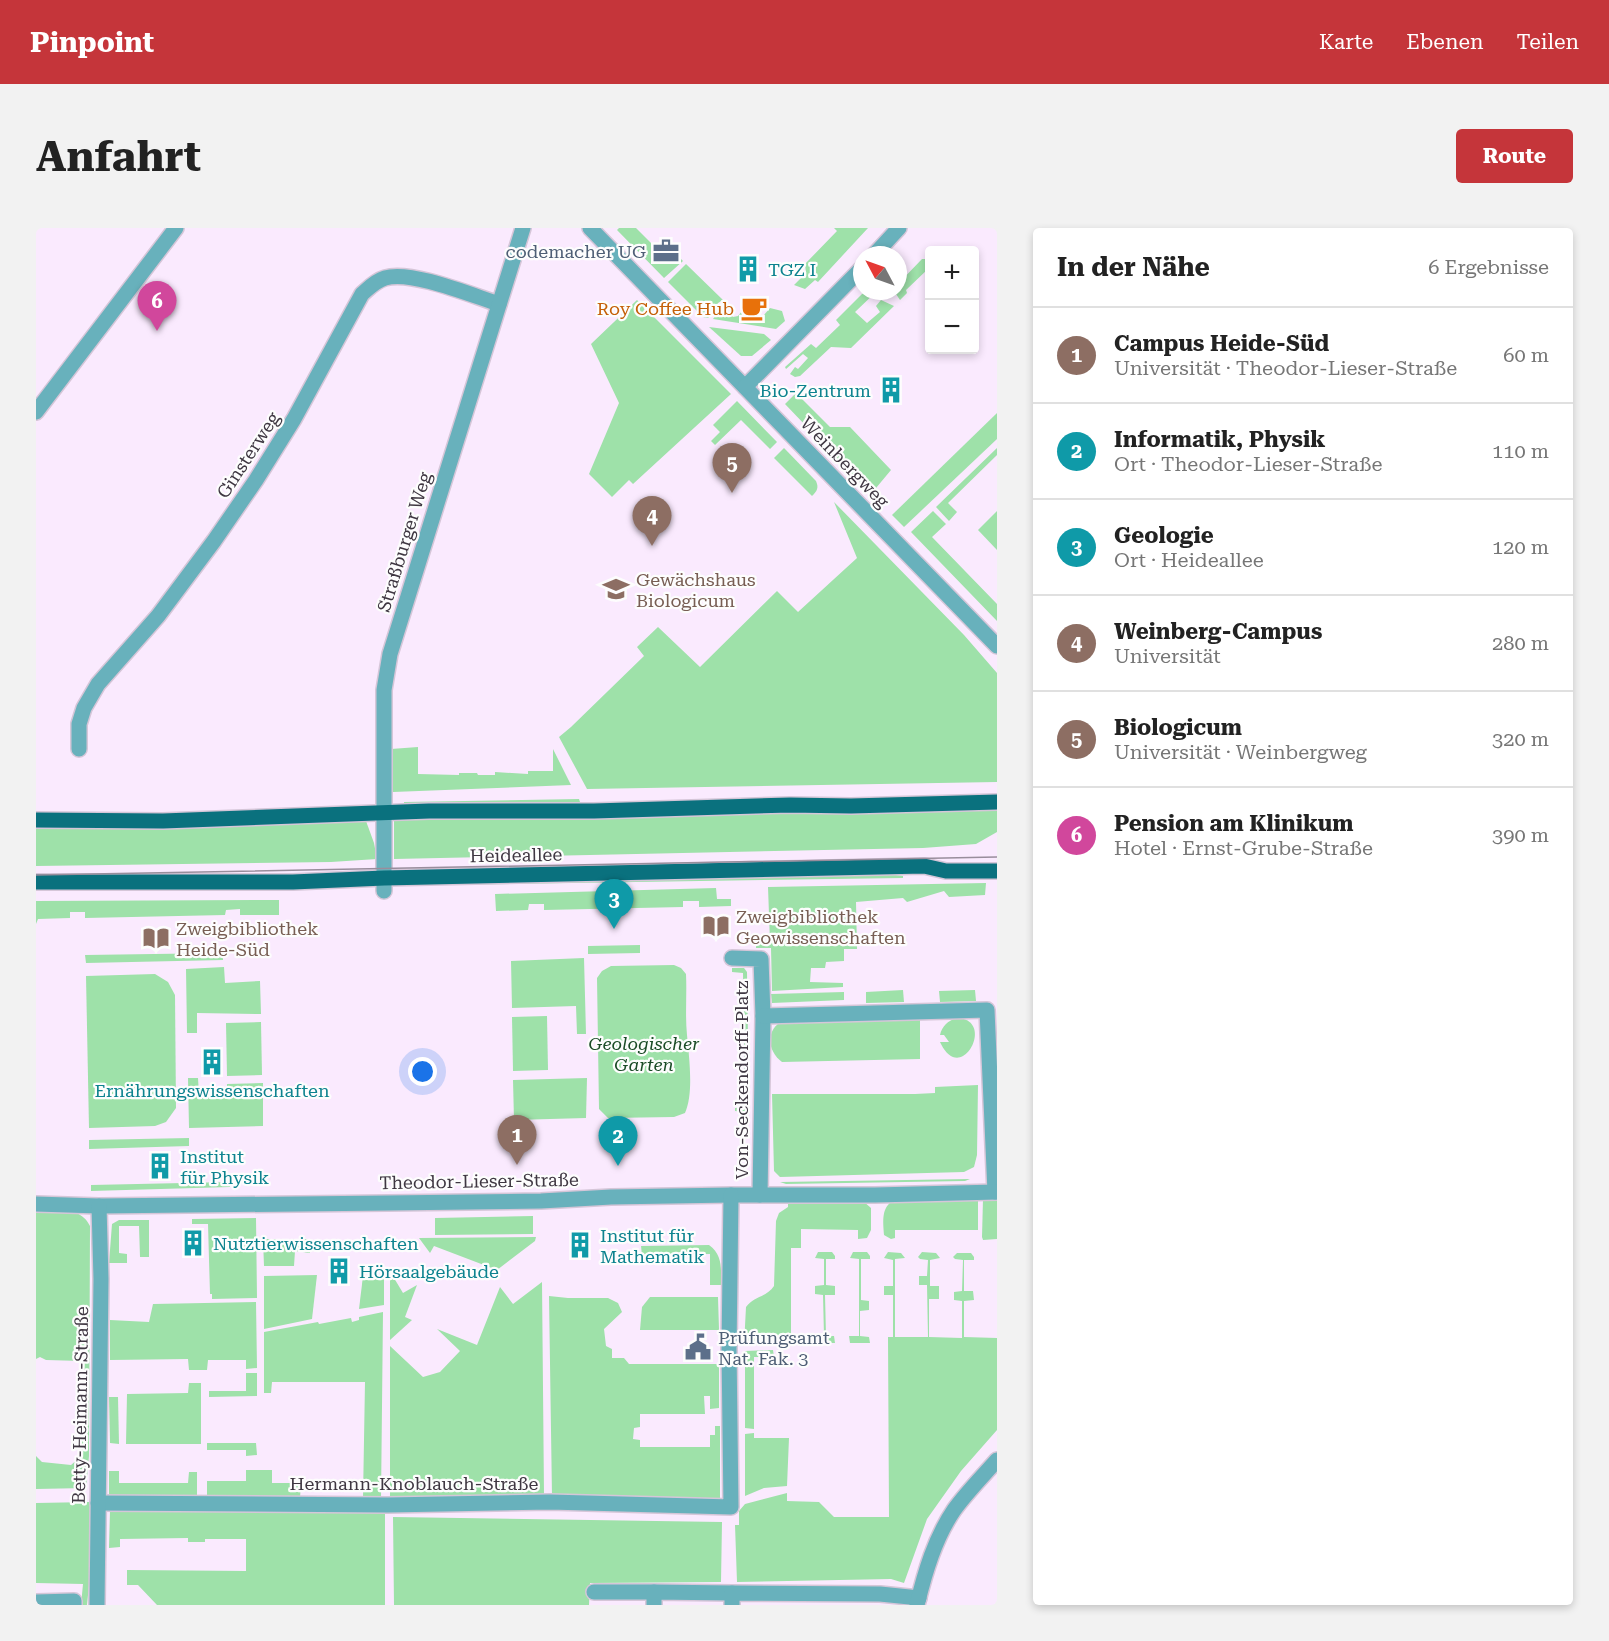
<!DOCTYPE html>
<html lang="de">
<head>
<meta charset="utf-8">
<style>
  :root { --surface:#fff; --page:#f2f2f2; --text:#222; --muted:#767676; --line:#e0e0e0; --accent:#c5353a }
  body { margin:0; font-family:"Roboto Serif",serif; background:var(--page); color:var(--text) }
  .controls { position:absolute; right:18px; top:18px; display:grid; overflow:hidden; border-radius:6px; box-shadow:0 3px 9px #0003 }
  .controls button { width:54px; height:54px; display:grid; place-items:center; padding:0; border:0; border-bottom:2px solid var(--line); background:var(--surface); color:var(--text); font:30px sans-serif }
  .compass { position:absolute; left:817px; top:18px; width:54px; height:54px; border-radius:50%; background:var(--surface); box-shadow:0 3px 9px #0003; rotate:311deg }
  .you { position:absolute; left:387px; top:844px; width:21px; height:21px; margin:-15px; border:4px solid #fff; border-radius:50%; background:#1a73e8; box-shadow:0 0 0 9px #1a73e833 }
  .badge { display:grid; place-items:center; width:39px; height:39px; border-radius:50%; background:var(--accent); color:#fff; font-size:20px; font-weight:700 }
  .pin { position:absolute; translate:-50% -50px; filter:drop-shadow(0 2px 3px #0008) }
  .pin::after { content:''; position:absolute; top:32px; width:21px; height:18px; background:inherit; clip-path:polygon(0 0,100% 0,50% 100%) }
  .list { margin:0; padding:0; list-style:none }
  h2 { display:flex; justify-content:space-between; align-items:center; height:78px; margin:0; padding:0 24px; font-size:26px }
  h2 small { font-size:20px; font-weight:400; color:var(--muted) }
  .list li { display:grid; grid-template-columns:39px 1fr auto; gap:18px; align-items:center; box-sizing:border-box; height:96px; padding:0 24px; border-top:2px solid var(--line) }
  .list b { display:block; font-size:22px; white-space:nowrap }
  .list p { margin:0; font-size:20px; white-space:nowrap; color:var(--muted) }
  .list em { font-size:20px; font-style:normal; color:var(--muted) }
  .map { position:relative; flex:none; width:961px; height:1377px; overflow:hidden; border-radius:6px }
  header { display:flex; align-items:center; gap:36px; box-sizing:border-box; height:84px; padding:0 30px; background:var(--accent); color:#fff }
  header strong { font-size:28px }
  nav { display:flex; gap:33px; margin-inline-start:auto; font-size:21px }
  .intro { display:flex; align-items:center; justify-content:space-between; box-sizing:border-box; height:144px; padding:0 36px }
  h1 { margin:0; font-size:42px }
  .button { padding:15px 27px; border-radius:6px; background:var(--accent); color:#fff; font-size:21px; font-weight:700 }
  main { display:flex; gap:36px; padding:0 36px }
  aside { flex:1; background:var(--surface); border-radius:6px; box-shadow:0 3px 9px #0003 }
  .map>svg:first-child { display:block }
  .green { fill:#9ee1a9 }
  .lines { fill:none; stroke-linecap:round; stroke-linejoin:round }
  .minor-casing { stroke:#d5c6d8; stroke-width:18 }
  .major-casing { stroke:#d5c6d8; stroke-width:18 }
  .minor { stroke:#68b1bc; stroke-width:15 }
  .major { stroke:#0a717e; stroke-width:15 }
  .tram { stroke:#998d9c; stroke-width:1.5 }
  .labels { text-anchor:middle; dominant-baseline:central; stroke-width:4.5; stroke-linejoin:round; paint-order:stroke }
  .service-label { font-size:18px; fill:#4e5e75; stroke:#fdfdfd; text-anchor:end }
  .culture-label { font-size:18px; fill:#0d838f; stroke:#fdfdfd; text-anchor:start }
  .food-label { font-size:18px; fill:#c56008; stroke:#fdfdfd; text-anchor:end }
  .street-label { font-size:18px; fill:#3f3742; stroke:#fdfdfd }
  .education-label { font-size:18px; fill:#785e54; stroke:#fdfdfd; text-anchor:start }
  .park-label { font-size:18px; font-style:italic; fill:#1b4c27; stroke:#fdfdfd }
</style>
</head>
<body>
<header>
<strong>Pinpoint</strong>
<nav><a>Karte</a><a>Ebenen</a><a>Teilen</a></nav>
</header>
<div class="intro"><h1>Anfahrt</h1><a class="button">Route</a></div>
<main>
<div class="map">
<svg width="961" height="1377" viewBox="0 0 961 1377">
  <rect width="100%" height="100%" fill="#faeafe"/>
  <g class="green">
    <polygon points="583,0 600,0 636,36 643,29 647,33 628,50 581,2"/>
    <polygon points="798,0 832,0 782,54 779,52 769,61 758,57 770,45 769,36 801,3"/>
    <polygon points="886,31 893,31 893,40 870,62 871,65 864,72 858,63 862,63 862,56"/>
    <polygon points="650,36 687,72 682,75 682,81 672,90 667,89 632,54"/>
    <polygon points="829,63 841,63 819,84 831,95 844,84 840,78 845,72 858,78 815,120 795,119 764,148 759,149 754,146 759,139 762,141 772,130 767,126 750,141 749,139 775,116 780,120 804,97 800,92"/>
    <polygon points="601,72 695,166 597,256 593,252 576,269 553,246 583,175 555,116"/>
    <polygon points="734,80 746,83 749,93 740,101 677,91 681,86 693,84 697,89 702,88 706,83 709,86 727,88"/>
    <polygon points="673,99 728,106 735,112 716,128 705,128"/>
    <polygon points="760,165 794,199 814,199 855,242 835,266 749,176"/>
    <polygon points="701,173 741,214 734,221 705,192 679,217 675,213 684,204 677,197"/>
    <polygon points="961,185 961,211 868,299 856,287"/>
    <path d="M 748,220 L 780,253 C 783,260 781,263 776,268 L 738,230 Z"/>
    <polygon points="961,220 961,227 912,275 921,284 913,293 900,279"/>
    <polygon points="798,274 928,407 961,445 961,554 551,561 523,509 535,499 608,428 601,419 622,399 664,439 741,363 762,384 821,330"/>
    <polygon points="897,283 910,296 896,309 961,376 961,393 875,304"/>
    <polygon points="961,283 961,322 942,302"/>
    <polygon points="382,519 382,546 423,547 423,545 441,545 442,547 459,547 459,544 492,546 492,543 517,543 517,521 535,557 357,564 355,521"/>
    <polygon points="543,571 544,574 368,578 368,574"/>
    <polygon points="961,578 961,604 940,616 887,620 358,631 358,591"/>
    <polygon points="330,593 338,615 341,631 295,634 0,638 0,597"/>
    <polygon points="852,646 867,648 867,650 400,657 407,655"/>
    <polygon points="950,655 949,667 913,669 908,663 871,674 867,670 820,674 821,721 808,721 808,733 790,734 789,740 775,740 774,754 807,755 807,759 736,763 735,720 720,720 720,715 734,714 732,659"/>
    <polygon points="680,660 681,671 695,671 695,678 663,679 663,673 647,673 647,679 508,682 508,676 493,676 492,682 460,683 459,666"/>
    <polygon points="243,672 243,687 204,687 204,681 190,682 189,687 49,690 49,684 34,684 34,690 2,691 0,696 0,673"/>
    <polygon points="604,717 604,725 552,726 552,718"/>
    <polygon points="187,725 187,732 50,735 49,727"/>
    <polygon points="548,730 550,806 541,806 540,778 476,780 475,733"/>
    <path d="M 638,737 L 645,740 L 650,746 C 651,766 649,787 651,807 C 653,829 658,865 649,885 L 638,889 L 572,890 L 563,881 L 561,750 L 566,743 L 575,738 Z"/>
    <polygon points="188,739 189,755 224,753 225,786 161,785 161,805 151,805 150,741"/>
    <polygon points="696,740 708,740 711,744 713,877 708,884 699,883 699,880 709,879 707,745 696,744"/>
    <polygon points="119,746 132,754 139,767 140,880 130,894 119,898 53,900 50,748"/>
    <polygon points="867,762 868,774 830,775 830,764"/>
    <polygon points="939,762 940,773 904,774 903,763"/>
    <polygon points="808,764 808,772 736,775 735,766"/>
    <polygon points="511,788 512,842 477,843 476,789"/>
    <path d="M 884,788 L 884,831 L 746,834 C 731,823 729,801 748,792 Z"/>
    <path d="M 920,790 C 961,790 926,858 905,816 L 904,814 L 913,814 L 908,807 L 904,807 C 906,798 912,793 920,790 Z"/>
    <polygon points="225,794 226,847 191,848 190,795"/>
    <polygon points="152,850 162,850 163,867 181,867 181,862 191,862 191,856 227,855 227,898 153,900"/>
    <polygon points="551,850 550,890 478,892 477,852"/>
    <polygon points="942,857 941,927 938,939 928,944 744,949 738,943 736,866 879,866 899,865 899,859"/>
    <polygon points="153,910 153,918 53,921 53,912"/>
    <polygon points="934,951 929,953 750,956 744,954"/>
    <polygon points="194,954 194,959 55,963 55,957"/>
    <path d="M 942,970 L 942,1002 L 859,1002 L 859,1010 L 855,1011 L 848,1007 C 847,993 845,979 858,972 Z"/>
    <polygon points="961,970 961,1011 947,1012 946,1009 947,971"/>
    <path d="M 827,973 L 835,980 L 835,1002 L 831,1010 L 822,1011 L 822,1002 L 765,1001 L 765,1020 L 755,1020 L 755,1117 L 708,1117 L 710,1079 C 718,1068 731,1069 738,1058 L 740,993 L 743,985 L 752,979 L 752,974 Z"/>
    <path d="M 0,983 C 19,983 44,977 54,998 L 53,1228 L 50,1260 L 0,1261 L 0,1228 L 6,1234 L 35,1237 L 42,1231 L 46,1215 L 46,1133 L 10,1132 L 4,1129 L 0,1131 Z"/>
    <polygon points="497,988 497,1006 399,1007 399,990"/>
    <polygon points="220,990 221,1070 176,1071 176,1066 174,1066 172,996 156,996 156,991"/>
    <polygon points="83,992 113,992 113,1029 104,1029 103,998 83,998 83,1025 91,1026 91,1035 73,1035 76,996"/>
    <polygon points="500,1009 499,1013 461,1042 398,1018 394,1025 383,1010"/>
    <polygon points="227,1011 275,1011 274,1025 259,1023 258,1038 228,1038"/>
    <path d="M 673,1017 C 687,1027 685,1041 685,1057 L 674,1057 L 674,1026 L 606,1027 L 605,1018 Z"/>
    <polygon points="782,1024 796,1024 799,1028 799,1031 790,1031 790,1057 799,1058 799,1067 789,1067 790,1108 798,1108 799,1115 779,1115 779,1108 788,1108 787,1067 779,1066 779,1058 788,1057 788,1031 779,1030"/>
    <polygon points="817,1024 831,1024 834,1028 834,1031 825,1031 825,1072 833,1073 833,1082 824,1083 824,1108 833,1109 834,1115 814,1115 813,1108 823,1108 823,1031 814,1030"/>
    <polygon points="852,1024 865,1025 869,1030 859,1031 859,1109 892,1109 891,1057 883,1057 883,1048 891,1048 892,1032 884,1031 882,1029 886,1024 900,1025 904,1030 894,1032 894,1058 903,1058 903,1071 893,1071 893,1109 926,1110 926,1073 918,1072 918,1064 926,1063 927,1032 919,1031 917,1029 921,1025 935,1025 938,1029 938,1032 928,1032 928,1063 937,1063 938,1072 928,1073 928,1109 961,1110 961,1202 925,1243 891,1291 868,1355 855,1351 701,1354 699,1297 703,1297 703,1283 709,1276 751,1265 751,1273 783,1274 798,1289 853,1289 852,1109 857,1109 857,1067 848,1067 848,1058 857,1058 857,1032 848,1030"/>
    <polygon points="281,1047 276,1091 228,1101 228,1048"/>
    <polygon points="327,1048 348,1050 348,1077 323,1081"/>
    <polygon points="358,1050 367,1065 381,1057 369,1089 376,1092 354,1112 354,1051"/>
    <polygon points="506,1054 508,1267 354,1271 354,1118 387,1149 404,1144 424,1123 401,1101 441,1117 464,1059 477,1076"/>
    <polygon points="513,1068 532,1070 572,1070 582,1075 586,1084 568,1101 570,1118 576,1121 576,1130 588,1130 593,1136 683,1136 683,1180 674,1181 674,1168 668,1168 669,1186 604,1186 604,1199 598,1200 597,1211 604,1212 604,1219 674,1219 674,1207 679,1207 679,1198 684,1198 684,1270 550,1271 516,1269"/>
    <polygon points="614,1069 682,1069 683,1102 604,1102 606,1079"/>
    <polygon points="220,1074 221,1140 210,1141 210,1132 172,1132 171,1142 153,1142 152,1131 74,1132 74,1092 113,1094 117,1076"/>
    <polygon points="347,1084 345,1271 327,1270 329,1154 236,1154 235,1165 228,1165 228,1104 282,1094 283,1096 315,1090 316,1094 323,1092 323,1089"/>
    <polygon points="737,1122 738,1129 718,1129 718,1201 709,1200 709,1123"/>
    <polygon points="210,1145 221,1145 221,1168 173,1169 173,1163 210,1163"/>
    <polygon points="153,1155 165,1155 165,1216 90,1216 91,1166 152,1165"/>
    <polygon points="73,1169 82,1169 83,1216 74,1215"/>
    <polygon points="718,1205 718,1210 753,1210 751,1258 728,1260 709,1268 709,1206"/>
    <polygon points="171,1215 220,1215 221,1227 210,1228 210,1222 171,1222"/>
    <polygon points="210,1242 236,1242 236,1255 265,1255 264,1270 171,1271 171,1253 210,1253"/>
    <polygon points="73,1243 83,1243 83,1255 152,1255 153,1244 161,1244 161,1270 73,1271"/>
    <polygon points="54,1274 54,1347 51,1377 45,1377 47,1356 0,1355 0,1275"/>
    <polygon points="74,1283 349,1283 349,1377 121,1377 102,1357 91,1357 91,1342 210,1343 210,1311 169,1311 169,1314 152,1314 152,1310 84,1311 84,1319 73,1320"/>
    <polygon points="357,1289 686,1294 685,1354 554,1355 553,1377 358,1377"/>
  </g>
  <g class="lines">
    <g class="minor-casing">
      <g id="minor">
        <polyline points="554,0 961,418"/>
        <polyline points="838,27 863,0"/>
        <polyline points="709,159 826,40"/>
        <polyline points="0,184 140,0"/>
        <path d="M 43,521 L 43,496 L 48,480 L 62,456 L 122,388 L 178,313 L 220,252 L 258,191 L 326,66 C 333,60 339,53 349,50 C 375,42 435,67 463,76"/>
        <polyline points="348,663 348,462 354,426 487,0"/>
        <polyline points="696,730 725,731 727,788 724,967"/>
        <polyline points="727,788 951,782 959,964"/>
        <polyline points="0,976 63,978 352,975 505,973 575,969 695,967 839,967 961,964"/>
        <polyline points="62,1275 352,1277 514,1274 695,1279 693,1121 695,967"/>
        <polyline points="558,1364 618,1364"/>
        <polyline points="0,1374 38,1373 38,1377"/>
        <polyline points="61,1377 65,1051 63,978"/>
        <polyline points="618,1377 618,1364 696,1365"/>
        <polyline points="696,1377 696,1365 844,1366 883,1370"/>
        <path d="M 881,1377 C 889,1344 899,1310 918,1282 C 931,1264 947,1248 961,1232"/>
      </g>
    </g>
    <g class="major-casing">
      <g id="major">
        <polyline points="0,592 127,593 393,583 558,583 754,577 815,578 961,574"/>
        <polyline points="0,654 257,654 348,650 888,638 910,643 961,643"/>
      </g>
    </g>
    <use href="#minor" class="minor"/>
    <use href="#major" class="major"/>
    <polyline class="tram" points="0,647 961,629"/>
  </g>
  <defs>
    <g id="office-bare" transform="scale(2.07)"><path d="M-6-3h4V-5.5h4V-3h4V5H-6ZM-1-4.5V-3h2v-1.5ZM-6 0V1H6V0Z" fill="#5c6f8a" stroke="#fdfdfd" stroke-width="2.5" paint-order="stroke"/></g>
    <g id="building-bare" transform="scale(2.07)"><path d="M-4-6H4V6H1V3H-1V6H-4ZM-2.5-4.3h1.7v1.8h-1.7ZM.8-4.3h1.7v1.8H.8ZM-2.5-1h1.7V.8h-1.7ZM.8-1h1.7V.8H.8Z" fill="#0f9aa8" stroke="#fdfdfd" stroke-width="2.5" paint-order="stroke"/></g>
    <g id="cafe-bare" transform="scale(2.07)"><path d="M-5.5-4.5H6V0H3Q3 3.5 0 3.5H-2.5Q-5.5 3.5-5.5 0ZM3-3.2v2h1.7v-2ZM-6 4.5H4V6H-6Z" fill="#e8710a" stroke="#fdfdfd" stroke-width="2.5" paint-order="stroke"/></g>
    <g id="university-bare" transform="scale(2.07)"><path d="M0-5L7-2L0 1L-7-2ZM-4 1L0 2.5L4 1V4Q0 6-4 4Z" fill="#8d6e63" stroke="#fdfdfd" stroke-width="2.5" paint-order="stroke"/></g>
    <g id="library-bare" transform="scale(2.07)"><path d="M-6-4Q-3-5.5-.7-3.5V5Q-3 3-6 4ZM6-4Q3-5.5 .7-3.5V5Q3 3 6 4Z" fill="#8d6e63" stroke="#fdfdfd" stroke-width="2.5" paint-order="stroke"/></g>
    <g id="civic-bare" transform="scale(2.07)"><path d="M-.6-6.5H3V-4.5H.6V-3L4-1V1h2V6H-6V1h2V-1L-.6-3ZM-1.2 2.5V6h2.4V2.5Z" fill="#5c6f8a" stroke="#fdfdfd" stroke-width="2.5" paint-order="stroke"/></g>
  </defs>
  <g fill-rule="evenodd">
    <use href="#office-bare" x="630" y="23"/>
    <use href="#building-bare" x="712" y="41"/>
    <use href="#cafe-bare" x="718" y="80"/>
    <use href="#building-bare" x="855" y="162"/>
    <use href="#university-bare" x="580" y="361"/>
    <use href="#library-bare" x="680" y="698"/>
    <use href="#library-bare" x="120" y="710"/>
    <use href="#building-bare" x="176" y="834"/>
    <use href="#building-bare" x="124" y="938"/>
    <use href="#building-bare" x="157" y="1015"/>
    <use href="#building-bare" x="544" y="1017"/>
    <use href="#building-bare" x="303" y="1043"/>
    <use href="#civic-bare" x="662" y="1119"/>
  </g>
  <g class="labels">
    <g class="service-label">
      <text x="610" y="23">codemacher UG</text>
      <text x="682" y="1109" text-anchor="start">Prüfungsamt<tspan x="682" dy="21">Nat. Fak. 3</tspan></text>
    </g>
    <g class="culture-label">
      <text x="732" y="41">TGZ I</text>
      <text x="835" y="162" text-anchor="end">Bio-Zentrum</text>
      <text x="176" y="862" text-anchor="middle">Ernährungswissenschaften</text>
      <text x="144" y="928">Institut<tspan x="144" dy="21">für Physik</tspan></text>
      <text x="564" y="1007">Institut für<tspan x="564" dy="21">Mathematik</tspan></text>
      <text x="177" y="1015">Nutztierwissenschaften</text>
      <text x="323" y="1043">Hörsaalgebäude</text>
    </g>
    <g class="food-label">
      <text x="698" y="80">Roy Coffee Hub</text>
    </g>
    <g class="street-label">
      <text transform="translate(212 227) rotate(-57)">Ginsterweg</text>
      <text transform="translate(809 234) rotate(46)">Weinbergweg</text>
      <text transform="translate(368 314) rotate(-73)">Straßburger Weg</text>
      <text transform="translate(480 627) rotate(-1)">Heideallee</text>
      <text transform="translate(705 852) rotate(-90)">Von-Seckendorff-Platz</text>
      <text transform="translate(443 953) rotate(-1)">Theodor-Lieser-Straße</text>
      <text transform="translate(44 1177) rotate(-89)">Betty-Heimann-Straße</text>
      <text x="378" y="1255">Hermann-Knoblauch-Straße</text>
    </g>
    <g class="education-label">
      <text x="600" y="351">Gewächshaus<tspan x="600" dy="21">Biologicum</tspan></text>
      <text x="700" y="688">Zweigbibliothek<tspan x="700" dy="21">Geowissenschaften</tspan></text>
      <text x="140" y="700">Zweigbibliothek<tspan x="140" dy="21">Heide-Süd</tspan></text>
    </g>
    <g class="park-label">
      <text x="608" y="815">Geologischer<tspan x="608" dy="21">Garten</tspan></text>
    </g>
  </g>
</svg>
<div class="controls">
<button>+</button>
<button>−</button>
</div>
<svg class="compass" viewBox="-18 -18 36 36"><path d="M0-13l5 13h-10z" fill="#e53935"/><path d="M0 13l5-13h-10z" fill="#767676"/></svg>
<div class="you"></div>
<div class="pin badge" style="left:481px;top:937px;background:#8d6e63">1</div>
<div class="pin badge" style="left:582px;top:938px;background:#0f9aa8">2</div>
<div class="pin badge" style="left:578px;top:701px;background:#0f9aa8">3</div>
<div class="pin badge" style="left:616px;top:318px;background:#8d6e63">4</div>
<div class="pin badge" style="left:696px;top:265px;background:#8d6e63">5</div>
<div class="pin badge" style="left:121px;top:103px;background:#d1479c">6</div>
</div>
<aside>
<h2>In der Nähe<small>6 Ergebnisse</small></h2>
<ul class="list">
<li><span class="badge" style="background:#8d6e63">1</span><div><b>Campus Heide-Süd</b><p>Universität · Theodor-Lieser-Straße</p></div><em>60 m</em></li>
<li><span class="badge" style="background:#0f9aa8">2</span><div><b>Informatik, Physik</b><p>Ort · Theodor-Lieser-Straße</p></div><em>110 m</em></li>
<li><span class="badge" style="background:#0f9aa8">3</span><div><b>Geologie</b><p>Ort · Heideallee</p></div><em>120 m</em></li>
<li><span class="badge" style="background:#8d6e63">4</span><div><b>Weinberg-Campus</b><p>Universität</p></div><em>280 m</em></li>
<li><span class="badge" style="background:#8d6e63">5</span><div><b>Biologicum</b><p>Universität · Weinbergweg</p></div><em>320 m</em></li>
<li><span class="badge" style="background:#d1479c">6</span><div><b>Pension am Klinikum</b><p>Hotel · Ernst-Grube-Straße</p></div><em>390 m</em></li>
</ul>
</aside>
</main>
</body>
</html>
